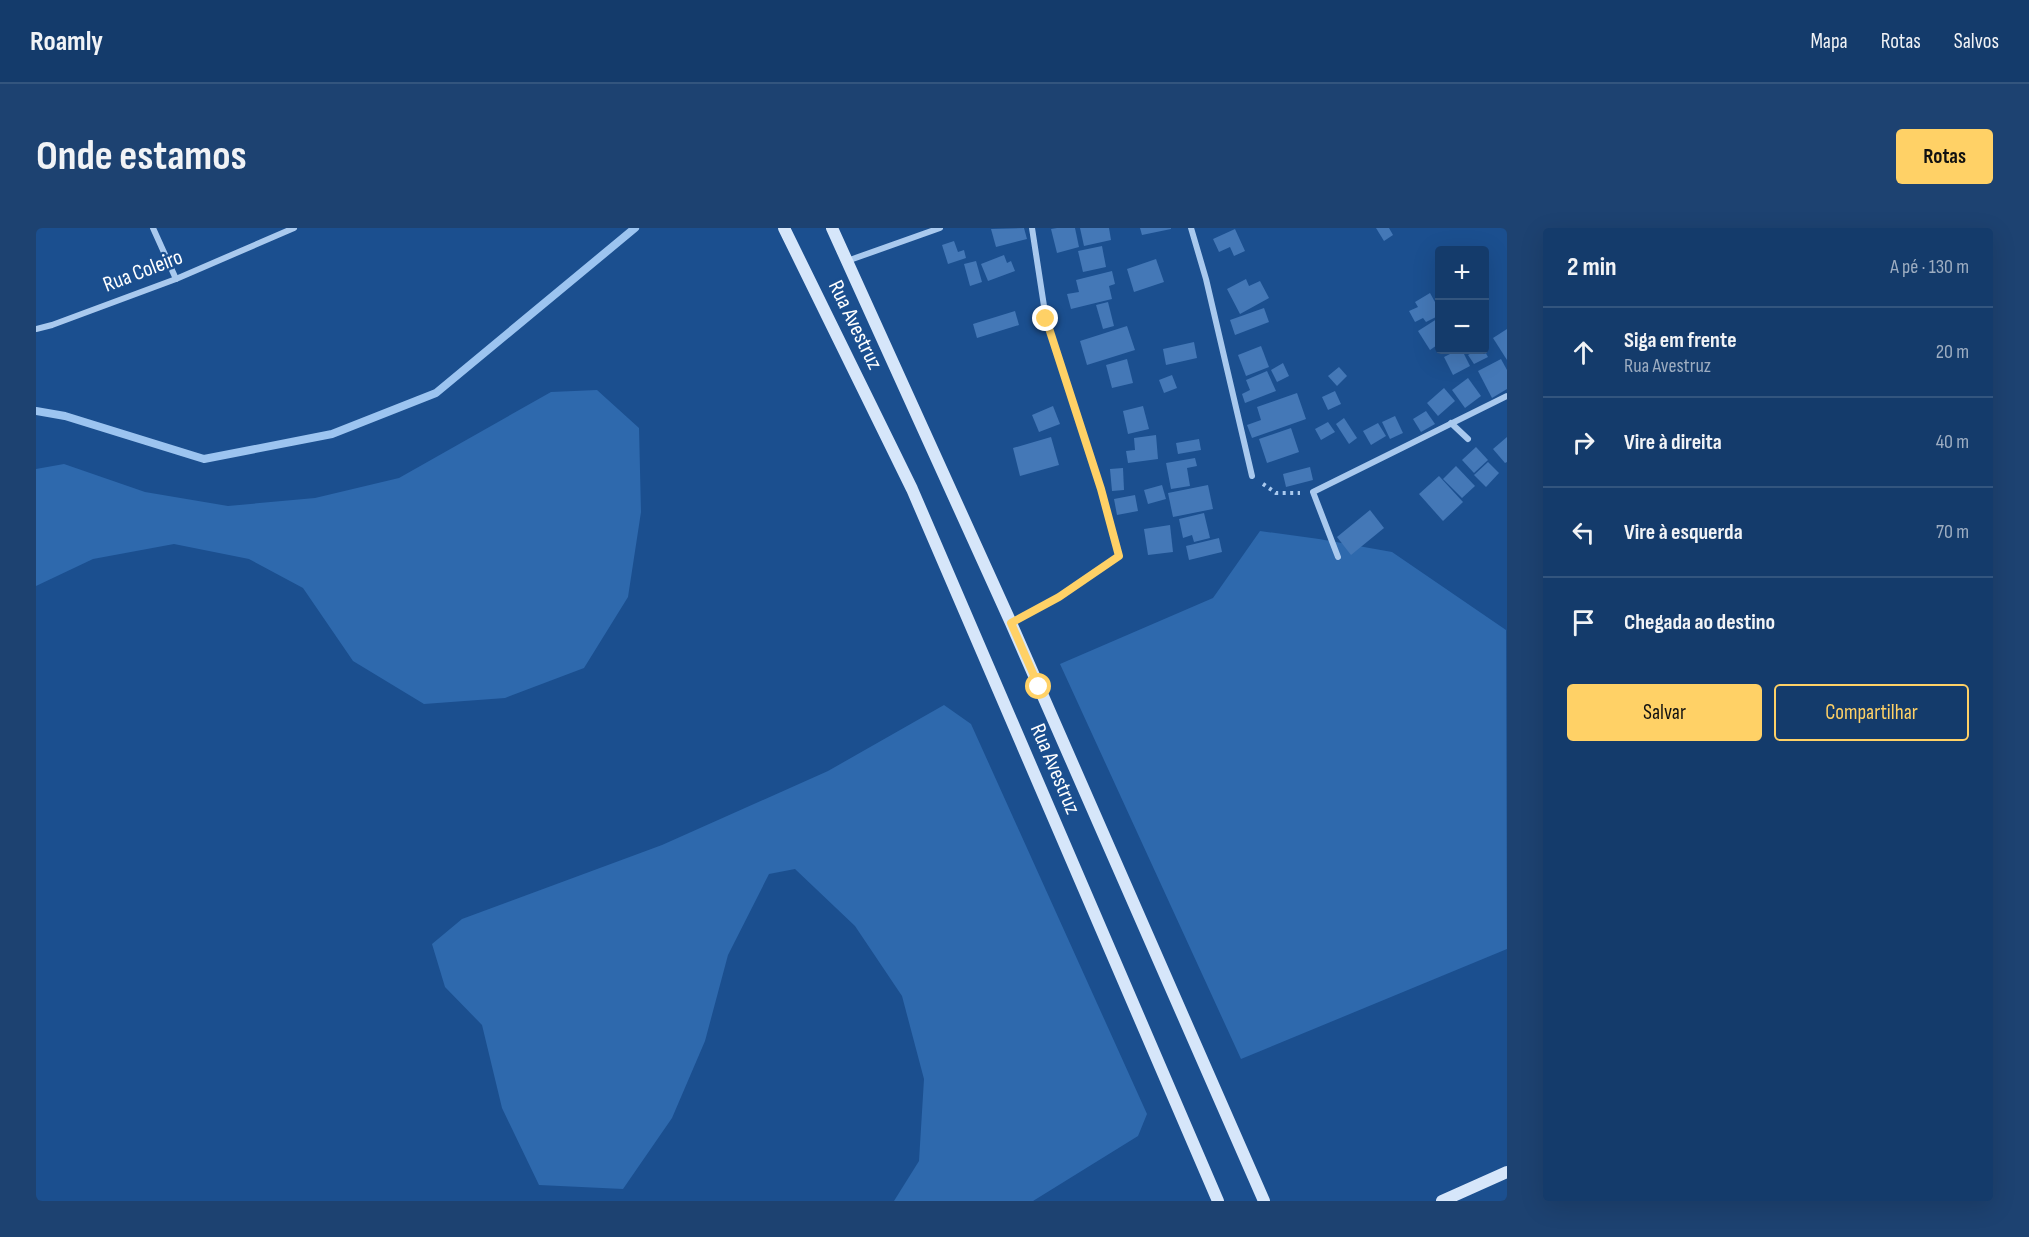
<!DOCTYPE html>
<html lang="pt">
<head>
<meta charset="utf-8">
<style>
  :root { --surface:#143b6b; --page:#1d4271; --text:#f1f3f6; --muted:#9dadc1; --line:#33557e; --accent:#ffd166 }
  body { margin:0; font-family:"Sofia Sans Condensed",sans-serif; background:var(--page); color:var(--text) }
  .controls { position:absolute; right:18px; top:18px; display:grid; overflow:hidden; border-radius:6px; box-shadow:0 6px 24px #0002 }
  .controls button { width:54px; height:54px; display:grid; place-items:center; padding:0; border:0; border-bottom:2px solid var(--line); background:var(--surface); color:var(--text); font:30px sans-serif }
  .stop { position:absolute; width:18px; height:18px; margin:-14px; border:4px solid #ffd166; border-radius:50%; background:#fff }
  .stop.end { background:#ffd166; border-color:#fff; box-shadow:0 2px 6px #0008 }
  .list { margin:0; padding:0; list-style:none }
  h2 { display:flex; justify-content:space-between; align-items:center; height:78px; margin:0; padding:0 24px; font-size:26px }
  h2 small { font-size:20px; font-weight:400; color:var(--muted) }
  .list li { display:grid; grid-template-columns:39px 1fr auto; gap:18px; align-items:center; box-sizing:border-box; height:90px; padding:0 24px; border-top:2px solid var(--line) }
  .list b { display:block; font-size:22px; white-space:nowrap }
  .list p { margin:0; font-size:20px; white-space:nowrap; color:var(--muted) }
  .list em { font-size:20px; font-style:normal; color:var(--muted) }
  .actions { display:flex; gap:12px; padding:18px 24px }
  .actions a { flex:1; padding:14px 0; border:2px solid var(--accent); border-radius:6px; text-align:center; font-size:21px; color:var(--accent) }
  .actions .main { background:var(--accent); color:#111 }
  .icon { flex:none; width:33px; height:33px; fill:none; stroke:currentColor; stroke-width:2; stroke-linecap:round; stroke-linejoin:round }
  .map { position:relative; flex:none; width:1471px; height:973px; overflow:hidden; border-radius:6px }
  header { display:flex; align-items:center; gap:36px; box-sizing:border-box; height:84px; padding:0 30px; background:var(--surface); border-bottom:2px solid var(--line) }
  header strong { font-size:28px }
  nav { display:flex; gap:33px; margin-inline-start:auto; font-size:21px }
  .intro { display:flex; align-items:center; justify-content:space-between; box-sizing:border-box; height:144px; padding:0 36px }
  h1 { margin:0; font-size:42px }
  .button { padding:15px 27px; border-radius:6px; background:var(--accent); color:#111; font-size:21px; font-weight:700 }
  main { display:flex; gap:36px; padding:0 36px }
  aside { flex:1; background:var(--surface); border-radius:6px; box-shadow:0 6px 24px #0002 }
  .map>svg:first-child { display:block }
  .green { fill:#2e69ad }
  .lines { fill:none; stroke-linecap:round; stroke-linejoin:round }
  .stream { stroke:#9cc4f0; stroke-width:8 }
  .building { fill:#4478b7 }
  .path { stroke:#a9c9ee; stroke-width:4; stroke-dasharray:3 4.5; stroke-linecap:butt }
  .street { stroke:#a9c9ee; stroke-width:6 }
  .secondary { stroke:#d6e6fa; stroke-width:12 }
  .route { stroke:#ffd166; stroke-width:8 }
  .labels { text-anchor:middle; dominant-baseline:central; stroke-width:5; stroke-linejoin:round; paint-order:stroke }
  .street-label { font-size:22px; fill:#fff; stroke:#1b4f8f }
</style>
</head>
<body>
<header>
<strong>Roamly</strong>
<nav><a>Mapa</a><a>Rotas</a><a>Salvos</a></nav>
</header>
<div class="intro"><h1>Onde estamos</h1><a class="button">Rotas</a></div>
<main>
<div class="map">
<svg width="1471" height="973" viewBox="0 0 1471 973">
  <rect width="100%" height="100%" fill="#1b4f8f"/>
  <g class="green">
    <polygon points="561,162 603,200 605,284 592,369 548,440 469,470 388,476 317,433 267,360 213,331 138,316 57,331 0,358 0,241 28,236 109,264 192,278 279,270 363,250 515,164"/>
    <polygon points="1224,303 1283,311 1356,324 1470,402 1471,721 1205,831 1024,436 1177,370"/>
    <polygon points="908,477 935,496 1111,886 1102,908 997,973 858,973 883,933 888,851 866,768 819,698 759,641 733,646 692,727 669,813 636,890 587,961 503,957 466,880 446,797 409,759 396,716 426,691 626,617 792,543"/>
  </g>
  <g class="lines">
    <polyline class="stream" points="0,183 29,188 168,231 296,206 400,165 599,0"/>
  </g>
  <g class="building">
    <polygon points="988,0 991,11 960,19 955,1"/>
    <polygon points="1021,0 1039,0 1043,19 1021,25 1015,1"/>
    <polygon points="1044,0 1073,0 1075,12 1048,18"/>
    <polygon points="1104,0 1135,0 1135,1 1106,7"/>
    <polygon points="1340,0 1353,0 1357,7 1348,13"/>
    <polygon points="1199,1 1209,23 1198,28 1194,19 1183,24 1177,11"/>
    <polygon points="918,13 922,24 928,22 930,30 912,36 906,17"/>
    <polygon points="1066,18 1070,39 1047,44 1042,23"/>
    <polygon points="968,27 971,35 975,33 979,43 952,53 945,36"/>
    <polygon points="1120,31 1128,54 1098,64 1091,41"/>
    <polygon points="940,33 946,54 934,58 928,36"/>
    <polygon points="1076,43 1079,56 1073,58 1076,71 1035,81 1031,66 1043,64 1040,52"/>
    <polygon points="1210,51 1213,58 1224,53 1233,70 1204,86 1191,61"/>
    <polygon points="1394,65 1404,83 1404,87 1390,94 1387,90 1379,94 1373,83 1382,79 1379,74"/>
    <polygon points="1072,74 1078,98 1067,101 1060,77"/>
    <polygon points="1228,80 1233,94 1199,107 1194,92"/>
    <polygon points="979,83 983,97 941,110 937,96"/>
    <polygon points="1404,89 1404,115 1394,122 1382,103"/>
    <polygon points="1091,98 1099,122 1051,137 1044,113"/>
    <polygon points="1471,101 1471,132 1457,110"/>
    <polygon points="1158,114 1161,130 1130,137 1127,121"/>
    <polygon points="1225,118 1233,139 1210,148 1202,127"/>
    <polygon points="1422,122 1426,122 1434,138 1417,147 1408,129"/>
    <polygon points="1441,122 1448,122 1452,129 1438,136 1432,127"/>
    <polygon points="1091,131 1097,155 1076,160 1070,137"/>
    <polygon points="1465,131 1471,142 1471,161 1456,170 1442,143"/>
    <polygon points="1247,135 1253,148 1241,154 1235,142"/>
    <polygon points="1303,139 1311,148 1301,158 1292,148"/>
    <polygon points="1231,143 1240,163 1209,175 1206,166 1214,162 1210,152"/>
    <polygon points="1136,147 1141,160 1128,165 1123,152"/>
    <polygon points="1432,150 1445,168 1429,180 1416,162"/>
    <polygon points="1408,160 1419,173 1402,188 1391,175"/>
    <polygon points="1299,163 1305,176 1292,182 1286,169"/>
    <polygon points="1261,165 1270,191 1216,210 1211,197 1225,192 1221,179"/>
    <polygon points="1017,178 1024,196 1003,204 996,187"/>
    <polygon points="1107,178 1113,201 1092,206 1087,183"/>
    <polygon points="1390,183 1399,196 1385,204 1377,191"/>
    <polygon points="1359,188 1367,205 1354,211 1346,194"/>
    <polygon points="1308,190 1321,210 1313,216 1300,196"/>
    <polygon points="1292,194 1299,204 1285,212 1279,201"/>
    <polygon points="1342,195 1350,208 1335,217 1327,203"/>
    <polygon points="1255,200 1263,224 1231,235 1223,211"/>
    <polygon points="1120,207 1122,231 1092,235 1090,223 1099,222 1098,210"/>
    <polygon points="1015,209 1023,237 984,248 977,220"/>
    <polygon points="1471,209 1471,234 1469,235 1457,221"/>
    <polygon points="1163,211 1165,222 1142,226 1140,215"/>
    <polygon points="1440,219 1452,232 1438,245 1426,232"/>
    <polygon points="1159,230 1161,238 1151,240 1154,258 1135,261 1130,235"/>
    <polygon points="1452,234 1463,245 1450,259 1438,247"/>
    <polygon points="1420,238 1439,258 1426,270 1407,251"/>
    <polygon points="1274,239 1277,252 1250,259 1247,246"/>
    <polygon points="1087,240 1088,262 1076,263 1074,241"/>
    <polygon points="1403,248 1427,274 1407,293 1383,266"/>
    <polygon points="1126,257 1130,271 1112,276 1108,262"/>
    <polygon points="1172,257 1177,281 1137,289 1132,265"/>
    <polygon points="1099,267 1102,283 1081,287 1078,271"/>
    <polygon points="1334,282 1348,300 1315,327 1301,309"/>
    <polygon points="1168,285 1174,310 1158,314 1156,307 1147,310 1143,291"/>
    <polygon points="1134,297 1137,324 1112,327 1108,301"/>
    <polygon points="1183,310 1186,324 1153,332 1150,318"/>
  </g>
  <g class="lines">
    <g class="path">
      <polyline points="1227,256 1240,265 1264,265"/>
      <polyline points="990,387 1023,370 1073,335"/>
    </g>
    <g class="street">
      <polyline points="117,0 140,51"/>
      <polyline points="996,0 1010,91 1065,261 1083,328"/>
      <polyline points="1155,0 1170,51 1216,248"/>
      <polyline points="811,33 904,0"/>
      <polyline points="0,101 16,97 140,51 258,0"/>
      <polyline points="1415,195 1432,211"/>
      <polyline points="1302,329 1277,264 1471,168"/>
    </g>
    <g class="secondary">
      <polyline points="748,0 876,261 1182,973"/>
      <polyline points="796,0 975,395 1228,973"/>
      <polyline points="1406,973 1471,944"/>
    </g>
  </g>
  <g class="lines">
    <polyline class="route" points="1003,459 975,395 1023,369 1083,328 1065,261 1010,91"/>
  </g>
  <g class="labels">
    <g class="street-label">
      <text transform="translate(107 43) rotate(-21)">Rua Coleiro</text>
      <text transform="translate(819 97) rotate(64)">Rua Avestruz</text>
      <text transform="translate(1019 541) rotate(67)">Rua Avestruz</text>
    </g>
  </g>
</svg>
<div class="controls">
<button>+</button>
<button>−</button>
</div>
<div class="stop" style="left:1003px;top:459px"></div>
<div class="stop end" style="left:1010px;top:91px"></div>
</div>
<aside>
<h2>2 min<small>A pé · 130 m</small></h2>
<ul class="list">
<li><svg class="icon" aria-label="ahead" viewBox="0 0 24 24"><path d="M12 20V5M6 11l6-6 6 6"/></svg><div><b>Siga em frente</b><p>Rua Avestruz</p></div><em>20 m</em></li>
<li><svg class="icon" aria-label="right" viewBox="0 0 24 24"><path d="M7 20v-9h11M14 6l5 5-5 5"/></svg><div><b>Vire à direita</b></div><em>40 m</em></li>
<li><svg class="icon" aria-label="left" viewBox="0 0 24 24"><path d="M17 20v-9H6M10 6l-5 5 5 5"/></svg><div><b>Vire à esquerda</b></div><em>70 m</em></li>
<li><svg class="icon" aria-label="arrive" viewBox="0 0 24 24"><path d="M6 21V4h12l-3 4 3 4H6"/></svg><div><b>Chegada ao destino</b></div></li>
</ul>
<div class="actions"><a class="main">Salvar</a><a>Compartilhar</a></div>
</aside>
</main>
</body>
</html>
